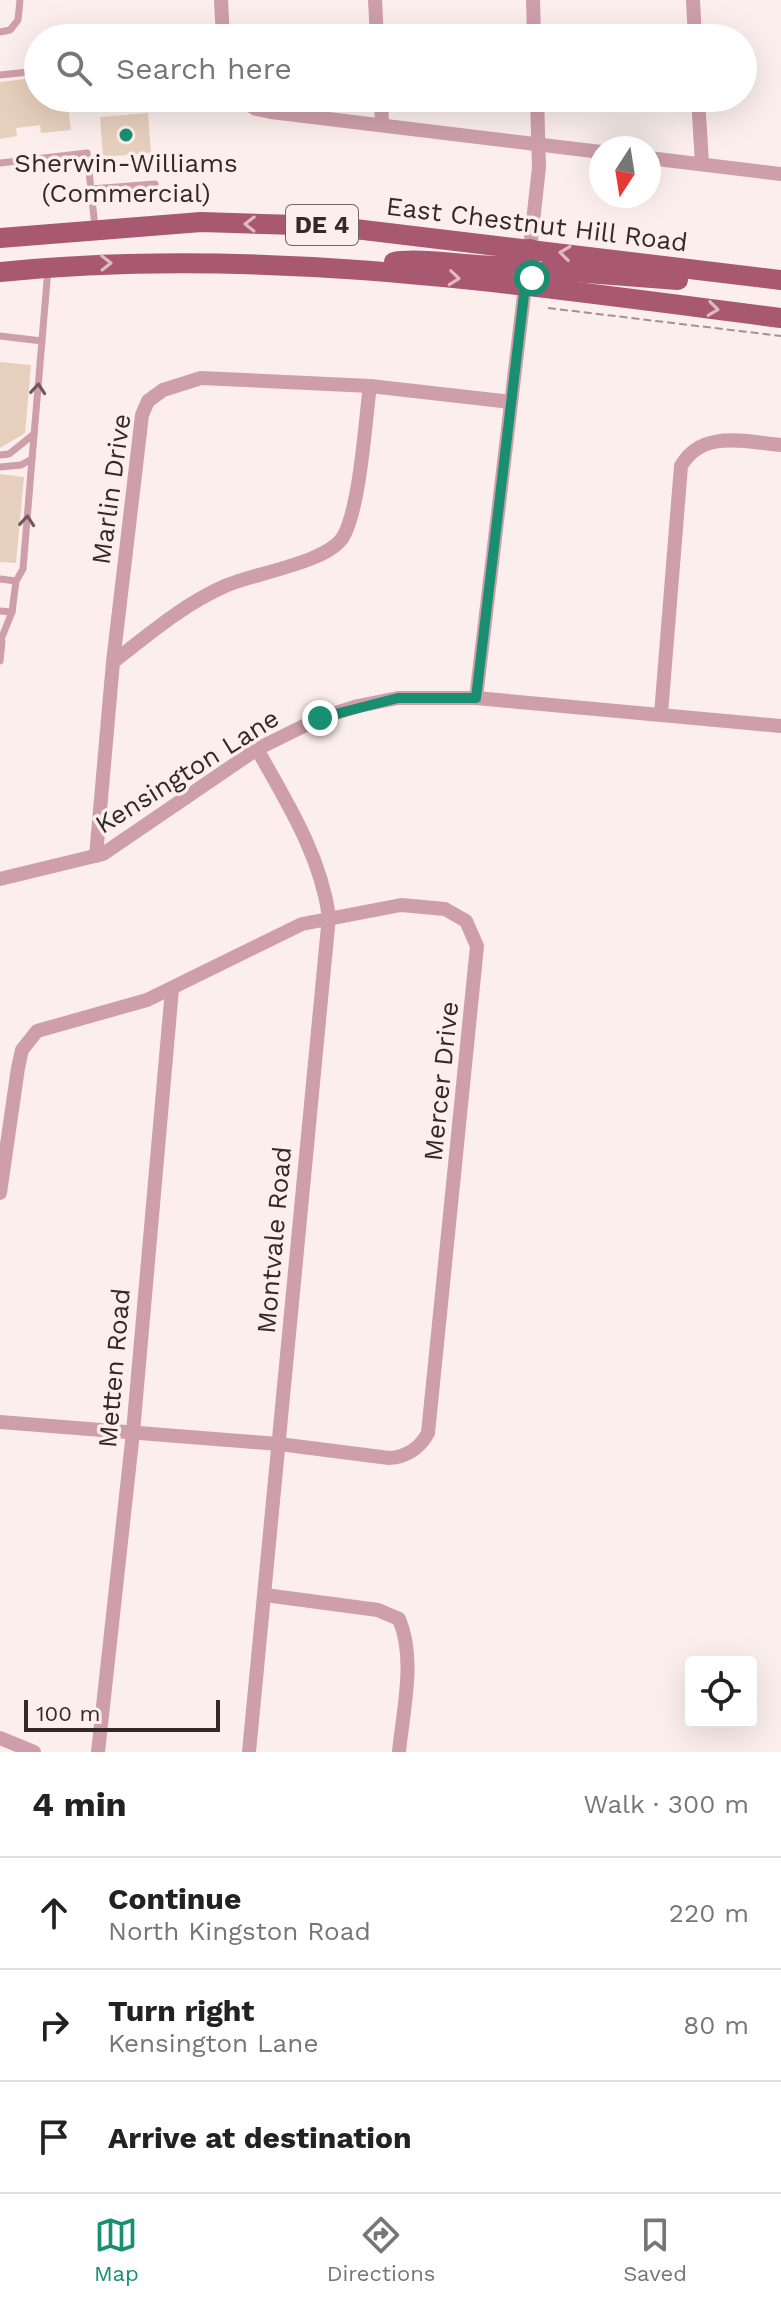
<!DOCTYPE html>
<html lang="en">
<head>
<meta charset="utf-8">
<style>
  :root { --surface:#fff; --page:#f6f6f6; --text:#222; --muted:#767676; --line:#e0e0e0; --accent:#198f72 }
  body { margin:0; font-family:"Work Sans",sans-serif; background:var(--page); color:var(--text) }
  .controls { position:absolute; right:24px; bottom:24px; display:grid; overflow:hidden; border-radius:8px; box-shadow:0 8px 32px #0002 }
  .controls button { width:72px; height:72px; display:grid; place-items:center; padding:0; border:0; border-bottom:2px solid var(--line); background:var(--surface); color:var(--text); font:40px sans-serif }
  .compass { position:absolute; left:589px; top:136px; width:72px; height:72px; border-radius:50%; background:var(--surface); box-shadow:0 8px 32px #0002; rotate:192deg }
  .scale { position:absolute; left:24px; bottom:20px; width:196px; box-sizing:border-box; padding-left:8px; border:4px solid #352927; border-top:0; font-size:22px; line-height:28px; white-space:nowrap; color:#352927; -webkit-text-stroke:6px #fbeeec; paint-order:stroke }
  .stop { position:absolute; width:24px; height:24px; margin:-18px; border:6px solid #198f72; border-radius:50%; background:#fff }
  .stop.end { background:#198f72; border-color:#fff; box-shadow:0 2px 8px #0008 }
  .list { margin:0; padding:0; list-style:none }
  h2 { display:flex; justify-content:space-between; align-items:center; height:104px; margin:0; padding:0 32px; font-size:34px }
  h2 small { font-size:26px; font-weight:400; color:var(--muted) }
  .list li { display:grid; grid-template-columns:52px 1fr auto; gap:24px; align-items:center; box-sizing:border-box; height:112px; padding:0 32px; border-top:2px solid var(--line) }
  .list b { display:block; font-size:30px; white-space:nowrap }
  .list p { margin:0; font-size:26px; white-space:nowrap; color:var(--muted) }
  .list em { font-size:26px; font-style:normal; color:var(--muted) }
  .icon { flex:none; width:44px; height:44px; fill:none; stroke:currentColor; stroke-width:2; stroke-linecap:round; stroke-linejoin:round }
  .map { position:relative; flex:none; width:781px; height:1752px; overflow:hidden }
  .search { position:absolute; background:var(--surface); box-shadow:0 8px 32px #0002; left:24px; right:24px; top:24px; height:88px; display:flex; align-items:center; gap:20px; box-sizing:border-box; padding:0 28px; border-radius:44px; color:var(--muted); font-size:30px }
  .sheet { height:440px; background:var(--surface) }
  nav { display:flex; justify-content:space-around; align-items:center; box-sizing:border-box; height:112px; border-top:2px solid var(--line); background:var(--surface); font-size:22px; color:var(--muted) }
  nav a { display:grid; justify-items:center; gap:4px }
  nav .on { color:var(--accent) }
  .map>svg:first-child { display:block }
  .building { fill:#e7cfbd }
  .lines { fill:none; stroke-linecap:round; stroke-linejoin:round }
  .path { stroke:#a09391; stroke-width:2; stroke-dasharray:8 4; stroke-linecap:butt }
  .service { stroke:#ce9fab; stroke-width:7 }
  .minor { stroke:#ce9fab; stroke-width:14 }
  .primary { stroke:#a95871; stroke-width:20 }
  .oneway { stroke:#debac1 }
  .oneway2 { stroke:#72585c }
  .route { stroke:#198f72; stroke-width:10 }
  .poi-dot { fill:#198f72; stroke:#fbeeec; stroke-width:3 }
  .labels { text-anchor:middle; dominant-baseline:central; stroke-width:7; stroke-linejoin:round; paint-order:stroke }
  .shield { fill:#fbeeec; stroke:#706462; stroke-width:2 }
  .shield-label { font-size:24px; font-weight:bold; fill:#352927 }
  .poi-label { font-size:26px; fill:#352927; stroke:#fbeeec }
  .street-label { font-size:26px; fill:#352927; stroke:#fbeeec }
</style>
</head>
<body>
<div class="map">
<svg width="781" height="1752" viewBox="0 0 781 1752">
  <rect width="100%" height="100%" fill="#fbeeec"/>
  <g class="building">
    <polygon points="34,78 38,98 67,98 71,130 41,133 40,125 16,128 17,136 0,139 0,82"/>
    <polygon points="148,113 151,153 103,157 100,117"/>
    <polygon points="0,362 31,365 25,433 0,448"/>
    <polygon points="0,474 24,477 16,563 0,562"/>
  </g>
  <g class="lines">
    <polyline class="path" points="548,308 781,336"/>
    <g class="service">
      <polyline points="0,32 10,30 18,20 20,0"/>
      <polyline points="0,75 38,71"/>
      <polyline points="0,163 87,153 95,227"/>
      <polyline points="91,189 155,184"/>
      <polyline points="0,336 42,341"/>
      <polyline points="0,455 9,454 34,434"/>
      <polyline points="0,467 21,465 32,459 48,269"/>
      <polyline points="0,579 16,581"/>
      <polyline points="0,611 12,612 16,581 23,569 32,459"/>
      <polyline points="0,642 12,612"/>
      <polyline points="0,661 2,642"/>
    </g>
    <g class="minor">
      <polyline points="221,0 223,38"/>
      <polyline points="375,0 377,38"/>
      <polyline points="533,0 534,38"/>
      <polyline points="693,0 695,38"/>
      <polyline points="239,98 256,109 271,112 601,152"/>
      <polyline points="381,98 382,125"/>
      <polyline points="698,98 702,164"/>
      <polyline points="649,158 781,174"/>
      <polyline points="530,249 539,167 537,98"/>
      <path d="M 113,662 C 149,634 184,604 225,586 C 254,573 327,563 343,537 C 360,508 365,423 370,386"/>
      <polyline points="476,698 525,286"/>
      <path d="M 661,714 L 681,466 C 702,429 746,442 781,445"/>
      <polyline points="96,856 113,662 142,415 148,401 163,390 201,378 370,386 511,402"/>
      <polyline points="0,879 103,854 257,749 320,718 358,706 398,698 476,698 781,726"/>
      <path d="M 0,1193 L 18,1068 L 22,1050 L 37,1031 L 147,1000 L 302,924 L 401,905 L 445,909 L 466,921 L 477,946 L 428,1433 C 420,1448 406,1457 389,1458 L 279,1444 L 0,1422"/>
      <path d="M 265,1595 L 378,1610 L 399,1619 C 416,1659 403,1710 399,1752"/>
      <polyline points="0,1738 34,1752"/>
      <polyline points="98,1752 133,1432 172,989"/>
      <path d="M 249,1752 L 329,916 C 320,854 287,803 257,749"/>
    </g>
    <g class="primary">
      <polyline points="0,238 201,222 330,226 781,280"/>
      <path d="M 394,262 C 426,256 497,272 518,263 C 524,261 527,255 530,249"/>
      <path d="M 0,272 C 262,245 521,285 781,318"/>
      <polyline points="525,286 547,270 678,280"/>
    </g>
  </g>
  <defs><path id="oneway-chevron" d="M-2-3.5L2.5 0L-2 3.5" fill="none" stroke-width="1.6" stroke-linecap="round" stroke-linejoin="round" transform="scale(2)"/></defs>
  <g class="oneway">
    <use href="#oneway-chevron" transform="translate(250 224) rotate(-179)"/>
    <use href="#oneway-chevron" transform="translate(565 253) rotate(-173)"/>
    <use href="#oneway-chevron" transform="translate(106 263) rotate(-1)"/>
    <use href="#oneway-chevron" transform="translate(454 278) rotate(6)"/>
    <use href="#oneway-chevron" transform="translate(713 309) rotate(7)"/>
  </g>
  <g class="oneway2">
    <use href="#oneway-chevron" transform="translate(38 389) rotate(-85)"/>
    <use href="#oneway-chevron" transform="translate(27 521) rotate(-85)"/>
  </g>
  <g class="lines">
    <polyline class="route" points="320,718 398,698 476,698 525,286 532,278"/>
  </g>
  <circle class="poi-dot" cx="126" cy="135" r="8"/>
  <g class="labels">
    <rect class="shield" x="286" y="205" width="72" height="40" rx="6"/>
    <g class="shield-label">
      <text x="322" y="225">DE 4</text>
    </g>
    <g class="poi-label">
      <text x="126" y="163">Sherwin-Williams<tspan x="126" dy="30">(Commercial)</tspan></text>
    </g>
    <g class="street-label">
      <text transform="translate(537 224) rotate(7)">East Chestnut Hill Road</text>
      <text transform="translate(111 489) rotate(-82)">Marlin Drive</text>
      <text transform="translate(187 771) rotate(-32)">Kensington Lane</text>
      <text transform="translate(441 1081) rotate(-84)">Mercer Drive</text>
      <text transform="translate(274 1240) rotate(-85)">Montvale Road</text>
      <text transform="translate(114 1368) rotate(-85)">Metten Road</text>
    </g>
  </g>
</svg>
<div class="controls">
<button><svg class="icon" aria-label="locate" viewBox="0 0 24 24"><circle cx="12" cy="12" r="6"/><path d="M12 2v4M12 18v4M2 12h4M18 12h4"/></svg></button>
</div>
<svg class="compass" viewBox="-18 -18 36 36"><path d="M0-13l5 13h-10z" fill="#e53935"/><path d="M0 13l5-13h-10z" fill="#767676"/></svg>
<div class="scale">100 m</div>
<div class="stop" style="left:532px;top:278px"></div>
<div class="stop end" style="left:320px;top:718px"></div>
<div class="search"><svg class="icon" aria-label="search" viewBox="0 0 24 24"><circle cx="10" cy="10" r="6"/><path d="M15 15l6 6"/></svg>Search here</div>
</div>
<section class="sheet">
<h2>4 min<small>Walk · 300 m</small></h2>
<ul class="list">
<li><svg class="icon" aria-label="ahead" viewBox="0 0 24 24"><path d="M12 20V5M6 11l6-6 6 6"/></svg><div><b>Continue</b><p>North Kingston Road</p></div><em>220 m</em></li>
<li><svg class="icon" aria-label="right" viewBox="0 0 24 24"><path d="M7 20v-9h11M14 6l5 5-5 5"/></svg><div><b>Turn right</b><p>Kensington Lane</p></div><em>80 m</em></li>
<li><svg class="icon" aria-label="arrive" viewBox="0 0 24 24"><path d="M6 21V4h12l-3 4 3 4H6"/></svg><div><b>Arrive at destination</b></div></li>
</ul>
</section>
<nav>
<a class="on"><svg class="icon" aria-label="map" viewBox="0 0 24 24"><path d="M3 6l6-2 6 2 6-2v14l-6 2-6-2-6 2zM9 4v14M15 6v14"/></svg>Map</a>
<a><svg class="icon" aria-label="directions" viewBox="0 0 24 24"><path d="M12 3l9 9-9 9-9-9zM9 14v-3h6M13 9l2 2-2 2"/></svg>Directions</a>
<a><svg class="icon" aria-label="saved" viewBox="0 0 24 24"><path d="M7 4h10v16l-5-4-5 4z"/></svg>Saved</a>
</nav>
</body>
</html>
